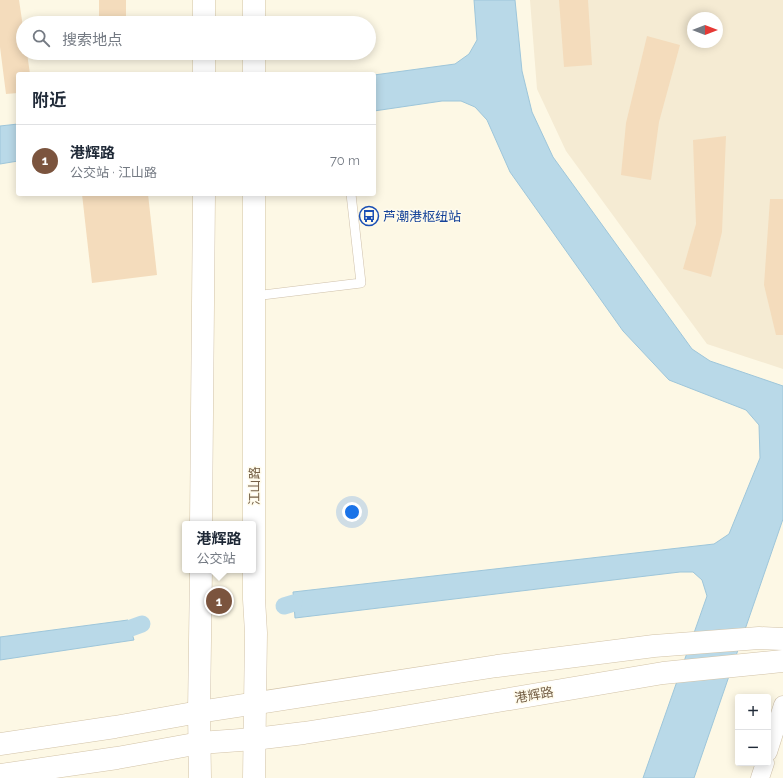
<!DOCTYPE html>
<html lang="zh">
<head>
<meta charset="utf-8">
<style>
  :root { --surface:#fff; --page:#f6f6f7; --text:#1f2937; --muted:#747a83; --line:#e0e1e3; --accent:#7b543e }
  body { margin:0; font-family:Raleway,"Noto Sans SC",sans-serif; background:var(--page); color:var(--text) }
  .controls { position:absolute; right:12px; bottom:12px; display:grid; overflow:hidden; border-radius:4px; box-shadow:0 2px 10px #0003 }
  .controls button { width:36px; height:36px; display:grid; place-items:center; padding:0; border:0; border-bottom:1px solid var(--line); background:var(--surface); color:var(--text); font:20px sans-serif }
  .compass { position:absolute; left:687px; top:12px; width:36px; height:36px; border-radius:50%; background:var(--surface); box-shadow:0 2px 10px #0003; rotate:90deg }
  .you { position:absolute; left:352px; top:512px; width:14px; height:14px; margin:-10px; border:3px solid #fff; border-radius:50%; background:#1a73e8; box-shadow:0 0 0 6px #1a73e833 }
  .badge { display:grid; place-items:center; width:26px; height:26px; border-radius:50%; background:var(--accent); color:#fff; font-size:13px; font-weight:700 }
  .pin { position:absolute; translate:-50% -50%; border:2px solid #fff; box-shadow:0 1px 4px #0006 }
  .popup { position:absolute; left:182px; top:521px; width:74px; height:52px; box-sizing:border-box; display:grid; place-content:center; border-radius:4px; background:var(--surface); filter:drop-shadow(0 1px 3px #0005); font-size:13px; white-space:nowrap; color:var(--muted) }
  .popup b { font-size:15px; color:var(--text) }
  .popup::after { content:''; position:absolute; left:50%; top:100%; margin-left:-8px; border:8px solid transparent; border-top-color:var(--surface) }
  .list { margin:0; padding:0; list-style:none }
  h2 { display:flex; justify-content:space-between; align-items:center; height:52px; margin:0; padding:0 16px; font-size:17px }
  h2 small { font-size:13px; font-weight:400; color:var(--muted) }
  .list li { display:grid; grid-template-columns:26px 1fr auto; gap:12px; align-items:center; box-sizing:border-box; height:72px; padding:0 16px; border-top:1px solid var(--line) }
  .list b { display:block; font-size:15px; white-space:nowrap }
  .list p { margin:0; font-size:13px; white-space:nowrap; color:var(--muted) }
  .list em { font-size:13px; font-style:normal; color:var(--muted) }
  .icon { flex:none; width:22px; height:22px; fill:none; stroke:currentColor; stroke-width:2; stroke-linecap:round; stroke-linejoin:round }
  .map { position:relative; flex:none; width:783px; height:778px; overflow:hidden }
  .search { position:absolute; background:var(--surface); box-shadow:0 2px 10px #0003; left:16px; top:16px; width:360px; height:44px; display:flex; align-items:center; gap:10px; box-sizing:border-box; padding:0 14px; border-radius:22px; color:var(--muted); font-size:15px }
  .panel { position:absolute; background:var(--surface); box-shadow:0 2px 10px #0003; left:16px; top:72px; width:360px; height:124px; border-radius:4px }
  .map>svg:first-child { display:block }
  .residential { fill:#f5ebd3; fill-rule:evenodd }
  .water { fill:#b9d9e8; stroke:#9ec6da }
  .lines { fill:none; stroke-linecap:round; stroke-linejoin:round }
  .canal { stroke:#b9d9e8; stroke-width:17 }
  .building { fill:#f4dcbc }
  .service-casing { stroke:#cfc1ab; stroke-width:10 }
  .minor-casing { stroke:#cfc1ab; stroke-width:19 }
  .secondary-casing { stroke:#d2c3a8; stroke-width:23 }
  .service { stroke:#fff; stroke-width:9 }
  .minor { stroke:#fff; stroke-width:18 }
  .secondary { stroke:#fff; stroke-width:22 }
  .labels { text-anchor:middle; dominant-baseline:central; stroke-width:3; stroke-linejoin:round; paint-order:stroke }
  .transit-label { font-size:13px; fill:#164399; stroke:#fffbec; text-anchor:start }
  .street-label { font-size:13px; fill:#776249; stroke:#fffbec }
</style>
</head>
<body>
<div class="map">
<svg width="783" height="778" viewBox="0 0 783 778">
  <rect width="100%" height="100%" fill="#fdf8e5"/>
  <path class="residential" d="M 530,0 L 783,0 L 783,369 L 707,344 L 566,151 L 537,89 ZM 693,18 L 717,18 L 717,42 L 693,42 Z"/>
  <g class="water">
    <polygon points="474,0 515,0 522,71 532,112 553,157 692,349 710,361 783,386 783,519 694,778 643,778 707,596 702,580 693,572 680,572 295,618 293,592 714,544 729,534 760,458 759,425 746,410 669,380 623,331 510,172 487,120 475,107 461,101 442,101 374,111 374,75 455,64 469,54 477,40"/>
    <polygon points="18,124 18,161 0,164 0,126"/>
    <polygon points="128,620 134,640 0,660 0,637"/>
  </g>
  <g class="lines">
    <g class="canal">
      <polyline points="284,606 294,603"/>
      <polyline points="131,628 142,624"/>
    </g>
  </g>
  <g class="building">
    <polygon points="0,0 19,0 23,27 23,53 27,53 30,74 18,74 18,93 6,94 0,47"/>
    <rect x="99" y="0" width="27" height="23"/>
    <polygon points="559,0 588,0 592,65 564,67"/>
    <polygon points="647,36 680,45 659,122 651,180 621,175 626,123"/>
    <polygon points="99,53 125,53 125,55 99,57"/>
    <polygon points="726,136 722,232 711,277 683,269 696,224 693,140"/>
    <polygon points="82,194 148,194 157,275 92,283"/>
    <polygon points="770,199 783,199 783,335 776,335 764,285"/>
  </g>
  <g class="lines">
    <g class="service-casing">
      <polyline id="service" points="254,296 361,283 351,194"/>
    </g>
    <g class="minor-casing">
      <g id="minor">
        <polyline points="768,752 783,705"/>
        <polyline points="760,778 765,763"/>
      </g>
    </g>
    <g class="secondary-casing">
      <g id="secondary">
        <polyline points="204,0 204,23"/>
        <polyline points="254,0 254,23"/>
        <polyline points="204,53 204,74"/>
        <polyline points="254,53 254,74"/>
        <polyline points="254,194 254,599 256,633 254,778"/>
        <polyline points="201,524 204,194"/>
        <polyline points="0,744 115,727 199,712 497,666 654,646 759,638 783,639"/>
        <polyline points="0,775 117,758 200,743 254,739 304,733 374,722 663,673 783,661"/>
        <polyline points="200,778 199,712 201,570"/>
      </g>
    </g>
    <use href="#service" class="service"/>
    <use href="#minor" class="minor"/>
    <use href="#secondary" class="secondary"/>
  </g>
  <defs>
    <g id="bus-ring" transform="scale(1)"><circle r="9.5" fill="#fffbec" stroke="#1a4fb4" stroke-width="1.5"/><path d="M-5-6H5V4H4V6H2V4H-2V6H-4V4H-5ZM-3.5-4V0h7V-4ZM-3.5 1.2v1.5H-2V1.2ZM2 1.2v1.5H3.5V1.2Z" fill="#1a4fb4"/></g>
  </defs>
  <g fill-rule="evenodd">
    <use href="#bus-ring" x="369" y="216"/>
  </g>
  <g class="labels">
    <g class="transit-label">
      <text x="383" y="216">芦潮港枢纽站</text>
    </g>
    <g class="street-label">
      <text transform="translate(254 486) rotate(-90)">江山路</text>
      <text transform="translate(534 695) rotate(-10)">港辉路</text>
    </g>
  </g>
</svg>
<div class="controls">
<button>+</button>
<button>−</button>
</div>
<svg class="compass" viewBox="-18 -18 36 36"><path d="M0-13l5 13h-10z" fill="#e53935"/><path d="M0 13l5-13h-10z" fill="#747a83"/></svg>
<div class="you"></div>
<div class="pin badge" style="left:219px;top:601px">1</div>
<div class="popup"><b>港辉路</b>公交站</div>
<div class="search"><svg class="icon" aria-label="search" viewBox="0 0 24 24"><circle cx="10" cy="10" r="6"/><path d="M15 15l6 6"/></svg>搜索地点</div>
<section class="panel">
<h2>附近<small></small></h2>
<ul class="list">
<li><span class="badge">1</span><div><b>港辉路</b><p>公交站 · 江山路</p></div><em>70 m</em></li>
</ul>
</section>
</div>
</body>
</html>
